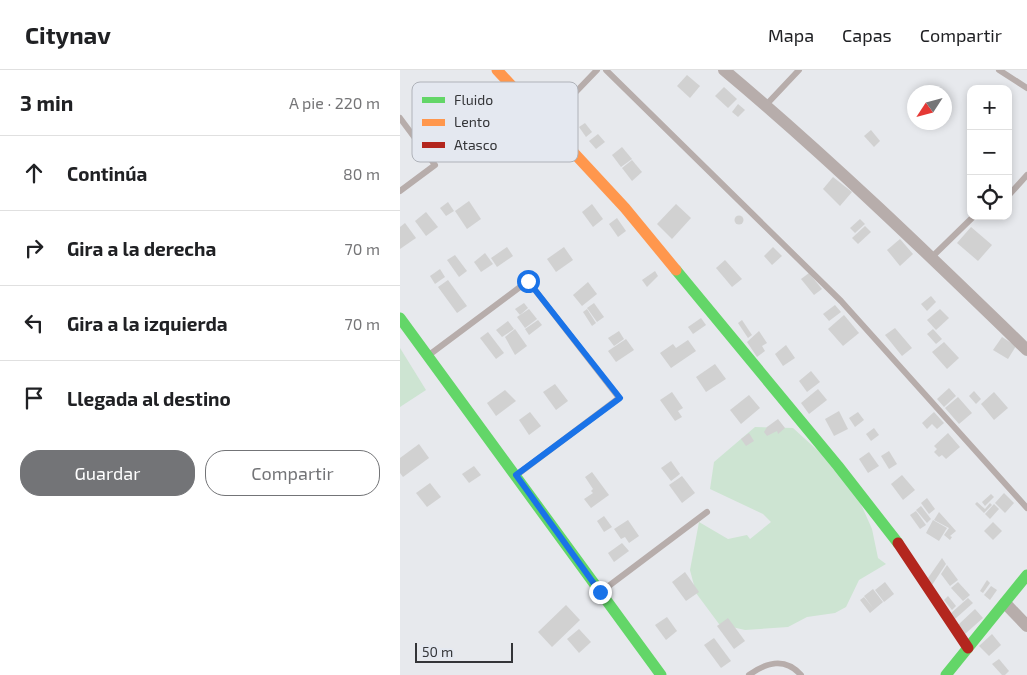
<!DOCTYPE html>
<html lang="es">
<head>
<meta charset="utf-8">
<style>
  :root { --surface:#fff; --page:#f2f2f2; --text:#202124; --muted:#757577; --line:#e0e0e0; --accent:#737477 }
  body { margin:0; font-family:"Exo 2",sans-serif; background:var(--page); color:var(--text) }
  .controls { position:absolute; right:15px; top:15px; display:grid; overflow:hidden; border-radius:10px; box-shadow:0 2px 8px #0003 }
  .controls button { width:45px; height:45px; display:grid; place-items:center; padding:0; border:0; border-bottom:1px solid var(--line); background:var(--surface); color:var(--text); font:25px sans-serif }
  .compass { position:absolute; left:507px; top:15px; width:45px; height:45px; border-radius:50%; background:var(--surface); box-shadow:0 2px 8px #0003; rotate:234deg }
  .scale { position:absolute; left:15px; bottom:12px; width:98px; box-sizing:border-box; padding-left:5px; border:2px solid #343538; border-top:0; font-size:14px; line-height:18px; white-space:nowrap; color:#343538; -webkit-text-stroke:4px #e4e8f0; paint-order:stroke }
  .stop { position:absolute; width:15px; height:15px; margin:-11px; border:4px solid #1a73e8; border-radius:50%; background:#fff }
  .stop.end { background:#1a73e8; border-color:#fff; box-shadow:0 1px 5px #0008 }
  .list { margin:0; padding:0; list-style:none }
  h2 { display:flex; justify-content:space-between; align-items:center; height:65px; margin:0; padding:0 20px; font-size:21px }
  h2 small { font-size:16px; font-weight:400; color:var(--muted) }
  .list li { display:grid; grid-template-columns:32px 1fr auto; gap:15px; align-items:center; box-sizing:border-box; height:75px; padding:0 20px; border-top:1px solid var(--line) }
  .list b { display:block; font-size:19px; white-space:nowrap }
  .list em { font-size:16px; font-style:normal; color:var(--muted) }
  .actions { display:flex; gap:10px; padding:15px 20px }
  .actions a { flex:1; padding:11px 0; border:1px solid var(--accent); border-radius:20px; text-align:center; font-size:18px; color:var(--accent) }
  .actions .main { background:var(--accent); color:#fff }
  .icon { flex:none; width:28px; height:28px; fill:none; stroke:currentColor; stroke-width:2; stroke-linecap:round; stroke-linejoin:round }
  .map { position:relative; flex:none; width:627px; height:605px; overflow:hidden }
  header { display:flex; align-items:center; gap:30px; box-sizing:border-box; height:70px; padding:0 25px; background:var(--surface); border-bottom:1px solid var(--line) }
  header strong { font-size:24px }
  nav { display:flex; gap:28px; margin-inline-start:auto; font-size:18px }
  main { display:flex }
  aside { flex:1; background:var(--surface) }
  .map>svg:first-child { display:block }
  .green { fill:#cde4d2 }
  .building { fill:#d1d1d1 }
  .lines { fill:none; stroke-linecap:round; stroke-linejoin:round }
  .lane { stroke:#b7adab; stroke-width:6 }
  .street { stroke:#b7adab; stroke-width:12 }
  .fast { stroke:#63d668; stroke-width:11 }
  .slow { stroke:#ff974d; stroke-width:11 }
  .jam { stroke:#b3261e; stroke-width:11 }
  .route { stroke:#1a73e8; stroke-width:6 }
  .key { fill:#e4e8f0; stroke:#afb2b9; stroke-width:1 }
  .key-label { font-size:14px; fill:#343538 }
</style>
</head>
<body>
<header>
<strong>Citynav</strong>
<nav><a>Mapa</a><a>Capas</a><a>Compartir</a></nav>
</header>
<main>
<aside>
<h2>3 min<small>A pie · 220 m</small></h2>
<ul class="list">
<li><svg class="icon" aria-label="ahead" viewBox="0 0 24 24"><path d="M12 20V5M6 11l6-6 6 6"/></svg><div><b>Continúa</b></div><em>80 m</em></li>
<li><svg class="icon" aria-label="right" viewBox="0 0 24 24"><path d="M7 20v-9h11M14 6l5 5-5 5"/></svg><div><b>Gira a la derecha</b></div><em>70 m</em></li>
<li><svg class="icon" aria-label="left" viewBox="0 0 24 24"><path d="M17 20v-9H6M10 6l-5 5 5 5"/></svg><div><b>Gira a la izquierda</b></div><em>70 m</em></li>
<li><svg class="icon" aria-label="arrive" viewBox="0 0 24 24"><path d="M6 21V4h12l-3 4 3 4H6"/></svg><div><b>Llegada al destino</b></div></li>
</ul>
<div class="actions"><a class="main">Guardar</a><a>Compartir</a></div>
</aside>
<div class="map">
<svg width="627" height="605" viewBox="0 0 627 605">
  <rect width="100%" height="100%" fill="#e7e9ed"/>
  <g class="green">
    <polygon points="0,278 26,320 0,337"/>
    <polygon points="355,357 393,358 426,388 460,432 472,459 478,488 486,494 459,510 446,537 435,543 407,547 388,557 345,560 319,554 296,523 290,500 299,452 328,469 347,465 350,469 371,452 363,444 310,419 314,392"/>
  </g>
  <g class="building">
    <polygon points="287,5 300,16 290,28 277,16"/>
    <polygon points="324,17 337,29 328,38 315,26"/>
    <polygon points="338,34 345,40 338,47 332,42"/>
    <polygon points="185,53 192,62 186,67 179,57"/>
    <polygon points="471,60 480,71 474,77 464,66"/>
    <polygon points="198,64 205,72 196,79 189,71"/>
    <polygon points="222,77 232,89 221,97 212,85"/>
    <polygon points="232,90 242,102 232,111 222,98"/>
    <polygon points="433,107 452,122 440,136 423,119"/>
    <polygon points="69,131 81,149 67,159 55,141"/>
    <polygon points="48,132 54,141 46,146 40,138"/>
    <polygon points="192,134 203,149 193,157 182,142"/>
    <polygon points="276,134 291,148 272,169 257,154"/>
    <polygon points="26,142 38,157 26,166 15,151"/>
    <circle cx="339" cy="150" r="4.5"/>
    <polygon points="217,148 226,161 218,167 209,154"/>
    <polygon points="460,149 465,154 455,163 450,158"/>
    <polygon points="5,153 16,168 0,179 0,157"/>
    <polygon points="465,156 471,162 458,174 452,168"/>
    <polygon points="571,157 592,175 578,191 557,173"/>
    <polygon points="500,169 513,184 500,196 487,180"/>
    <polygon points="107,177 113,186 97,197 91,188"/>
    <polygon points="164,177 173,190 156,202 147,189"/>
    <polygon points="373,177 382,186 372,195 364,186"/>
    <polygon points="85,183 93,194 81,202 74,192"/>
    <polygon points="55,185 67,201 59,207 47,190"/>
    <polygon points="325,190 342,209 332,217 316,198"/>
    <polygon points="40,199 45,207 35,214 30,206"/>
    <polygon points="255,201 258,206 247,217 242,210"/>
    <polygon points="409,203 422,219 414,225 401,209"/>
    <polygon points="48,210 67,236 57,243 38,217"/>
    <polygon points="188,212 197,224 182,236 173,225"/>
    <polygon points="531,226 536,232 527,241 521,234"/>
    <polygon points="124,233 128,238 120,245 115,239"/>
    <polygon points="194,233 204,247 197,252 187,238"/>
    <polygon points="435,235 441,242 429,251 423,244"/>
    <polygon points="129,239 137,249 125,258 117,247"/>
    <polygon points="187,239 196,253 192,256 183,242"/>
    <polygon points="540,239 549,248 536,260 527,250"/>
    <polygon points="444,245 459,263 443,276 428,259"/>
    <polygon points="301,248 306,255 293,264 288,257"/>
    <polygon points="138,250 142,255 129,265 125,259"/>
    <polygon points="342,250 352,265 348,268 338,253"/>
    <polygon points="108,251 114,259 102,267 96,260"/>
    <polygon points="495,258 512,278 502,286 485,265"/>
    <polygon points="115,259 127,276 115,285 105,267"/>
    <polygon points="533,259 542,269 536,274 527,264"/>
    <polygon points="219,261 224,269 214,276 208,268"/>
    <polygon points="359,261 367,273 362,276 365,281 357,287 347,272"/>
    <polygon points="88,262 104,283 96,289 80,268"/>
    <polygon points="602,267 616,276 608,289 593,280"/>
    <polygon points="226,269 234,280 216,292 208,281"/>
    <polygon points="288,270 296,281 271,298 260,283 273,274 276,278"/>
    <polygon points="544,272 559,288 547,299 532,282"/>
    <polygon points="386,275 395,288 383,296 375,284"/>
    <polygon points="315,294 326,309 306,322 296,307"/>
    <polygon points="411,301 420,312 407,322 399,311"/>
    <polygon points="155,314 168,331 156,340 143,322"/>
    <polygon points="549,318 556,326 544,337 537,329"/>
    <polygon points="418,319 427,330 409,344 401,333"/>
    <polygon points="105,320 116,331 96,346 87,333"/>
    <polygon points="574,321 581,329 576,334 569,326"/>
    <polygon points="272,322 283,338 278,341 282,347 275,351 260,330"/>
    <polygon points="594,322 608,338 594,350 581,334"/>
    <polygon points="349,325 360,338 341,354 330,340"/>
    <polygon points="558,327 572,343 559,354 545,338"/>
    <polygon points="439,341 448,359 434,366 425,349"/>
    <polygon points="130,342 141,356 129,365 119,350"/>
    <polygon points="458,342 464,350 455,357 449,348"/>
    <polygon points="534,342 544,353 537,359 532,354 527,359 522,353"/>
    <polygon points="378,349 385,358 378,364 377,361 367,366 364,362 367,357"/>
    <polygon points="474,358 479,365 471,371 466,364"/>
    <polygon points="349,363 354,371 346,376 341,369"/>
    <polygon points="548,363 560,377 546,389 542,385 539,387 534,382 537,379 534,376"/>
    <polygon points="19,374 29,388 3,407 0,403 0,388"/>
    <polygon points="489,381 497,394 489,399 481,386"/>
    <polygon points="469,382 479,396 468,403 459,389"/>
    <polygon points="271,391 280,404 271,411 261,398"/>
    <polygon points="74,396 81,405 69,413 62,404"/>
    <polygon points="192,402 209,425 191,438 184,429 193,423 191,421 193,419 185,407"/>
    <polygon points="502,405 515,420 503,430 491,414"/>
    <polygon points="282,406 295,423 282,433 269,415"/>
    <polygon points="30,413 41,427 27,437 16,423"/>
    <polygon points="604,423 614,433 605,443 595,433"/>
    <polygon points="591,424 594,427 585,436 582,432"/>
    <polygon points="527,428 535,439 529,444 521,433"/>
    <polygon points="577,432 585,439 590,433 592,435 584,443 575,434"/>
    <polygon points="594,434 599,439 590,449 585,444"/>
    <polygon points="521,436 531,449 527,453 516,440"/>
    <polygon points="516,441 526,455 520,459 510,445"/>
    <polygon points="539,442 556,461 550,466 552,467 550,470 544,465 549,458 534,450"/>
    <polygon points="204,446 212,457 204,462 197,451"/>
    <polygon points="228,450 239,466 229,473 225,467 221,469 214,459"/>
    <polygon points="533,450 547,458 539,471 526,463"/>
    <polygon points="593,452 602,461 593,470 584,461"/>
    <polygon points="222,473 229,481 214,492 208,483"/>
    <polygon points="542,488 546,494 532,515 528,508"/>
    <polygon points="547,495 558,510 550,516 541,504"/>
    <polygon points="285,502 299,522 286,531 272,512"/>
    <polygon points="587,510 590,513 583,523 580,521"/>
    <polygon points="485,512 494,524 484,532 475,520"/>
    <polygon points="558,512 570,525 563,531 551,518"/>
    <polygon points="591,516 597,520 590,530 584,525"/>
    <polygon points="473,519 483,532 470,543 460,530 464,527 473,538 464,526"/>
    <polygon points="548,526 556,536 552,540 544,530"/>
    <polygon points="568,528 573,533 555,549 550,544"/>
    <polygon points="166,535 180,550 152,577 138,562"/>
    <polygon points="575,539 583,548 565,564 558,555"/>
    <polygon points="267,547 277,561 266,570 255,555"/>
    <polygon points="328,548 345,571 334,579 317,556"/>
    <polygon points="179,559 191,572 179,583 167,569"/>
    <polygon points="592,564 601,575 589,586 579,576"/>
    <polygon points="314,568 331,591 321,598 304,575"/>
    <polygon points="599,589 609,601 605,605 602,605 592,594"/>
  </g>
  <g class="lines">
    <g class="lane">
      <polyline points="206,0 441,231 627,438"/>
      <polyline points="599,0 627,18"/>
      <polyline points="366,35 399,0"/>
      <polyline points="0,48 35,95 0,121"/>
      <polyline points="147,52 197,0"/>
      <polyline points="608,126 627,105"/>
      <polyline points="532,187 574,146"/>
      <polyline points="29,285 128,211 219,328 118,404"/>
      <polyline points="202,521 307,442"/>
      <path d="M 349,605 C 367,592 385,587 401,605"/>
    </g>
    <g class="street">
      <path d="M 324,0 C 429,88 528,184 627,280"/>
      <polyline points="605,533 627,556"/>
    </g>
    <g class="fast">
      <polyline points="276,200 438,396 498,473"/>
      <polyline points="0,248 261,605"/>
      <polyline points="546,605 627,505"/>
    </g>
    <polyline class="slow" points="97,0 225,138 276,200"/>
    <polyline class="jam" points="498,473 568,578"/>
  </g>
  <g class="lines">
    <polyline class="route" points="128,211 220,328 116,405 200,522"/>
  </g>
  <rect x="12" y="12" width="166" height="80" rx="8" class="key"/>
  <rect x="22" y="27" width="23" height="6" fill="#63d668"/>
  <rect x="22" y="49" width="23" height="7" fill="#ff974d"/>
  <rect x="22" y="72" width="23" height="6" fill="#b3261e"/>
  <g class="key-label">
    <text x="54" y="35">Fluido</text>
    <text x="54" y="57">Lento</text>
    <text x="54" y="80">Atasco</text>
  </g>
</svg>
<div class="controls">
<button>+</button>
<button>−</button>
<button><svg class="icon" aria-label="locate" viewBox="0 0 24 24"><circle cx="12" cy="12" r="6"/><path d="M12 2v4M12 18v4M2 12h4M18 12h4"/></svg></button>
</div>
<svg class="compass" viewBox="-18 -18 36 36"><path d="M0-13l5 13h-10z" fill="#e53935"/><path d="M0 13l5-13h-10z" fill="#757577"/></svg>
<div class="scale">50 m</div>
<div class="stop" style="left:128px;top:211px"></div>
<div class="stop end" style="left:200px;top:522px"></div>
</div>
</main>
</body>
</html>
